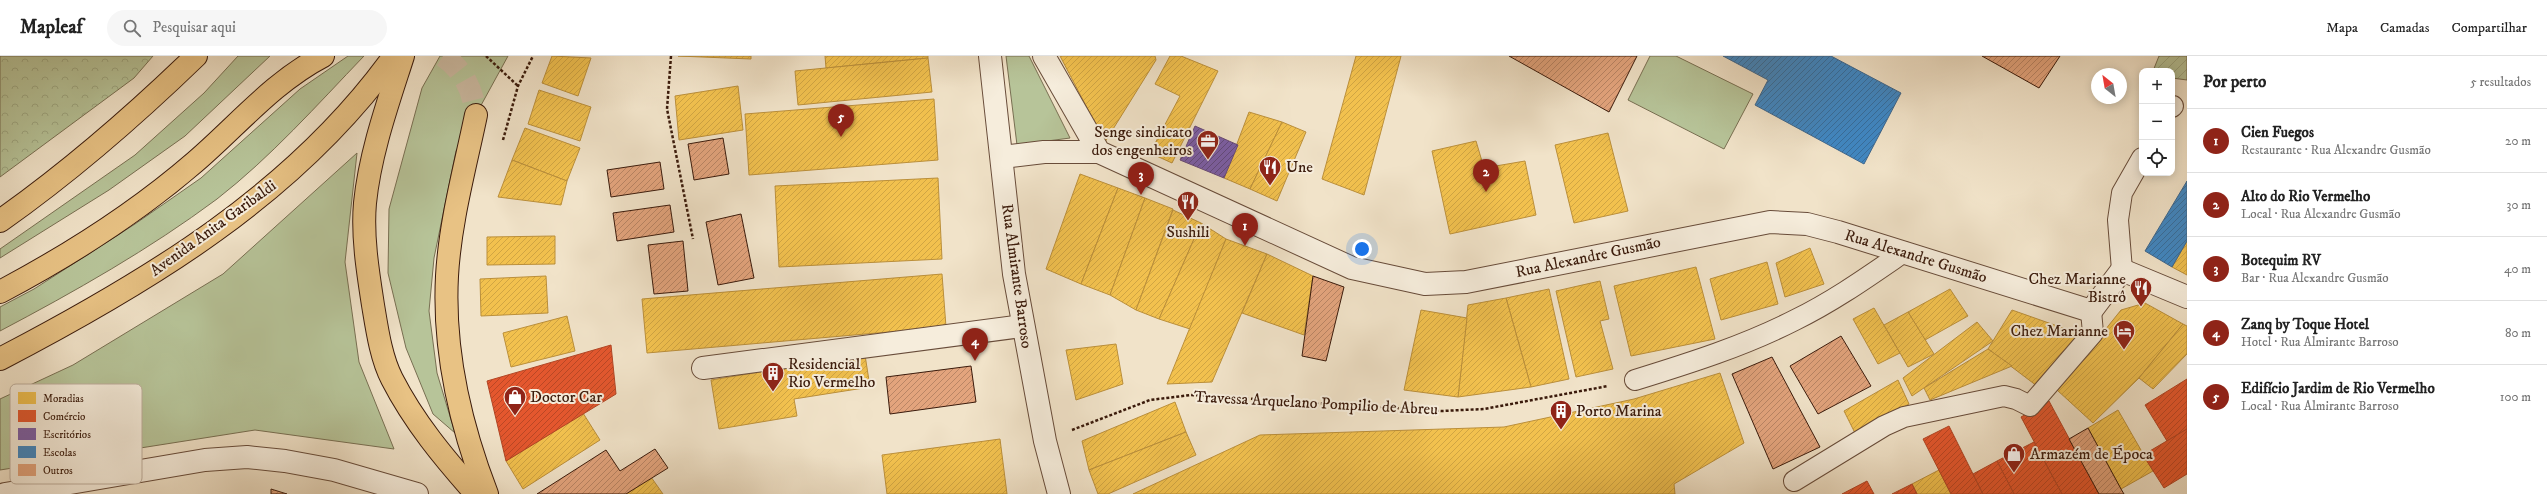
<!DOCTYPE html>
<html lang="pt">
<head>
<meta charset="utf-8">
<style>
  :root { --surface:#fff; --page:#f6f6f6; --text:#222; --muted:#767676; --line:#e0e0e0; --accent:#8f2418 }
  body { margin:0; font-family:"IM FELL DW Pica",serif; background:var(--page); color:var(--text) }
  .controls { position:absolute; right:12px; top:12px; display:grid; overflow:hidden; border-radius:8px; box-shadow:0 2px 10px #0003 }
  .controls button { width:36px; height:36px; display:grid; place-items:center; padding:0; border:0; border-bottom:1px solid var(--line); background:var(--surface); color:var(--text); font:20px sans-serif }
  .compass { position:absolute; left:2091px; top:12px; width:36px; height:36px; border-radius:50%; background:var(--surface); box-shadow:0 2px 10px #0003; rotate:329deg }
  .you { position:absolute; left:1362px; top:193px; width:14px; height:14px; margin:-10px; border:3px solid #fff; border-radius:50%; background:#1a73e8; box-shadow:0 0 0 6px #1a73e833 }
  .badge { display:grid; place-items:center; width:26px; height:26px; border-radius:50%; background:var(--accent); color:#fff; font-size:13px; font-weight:700 }
  .pin { position:absolute; translate:-50% -33px; filter:drop-shadow(0 1px 2px #0008) }
  .pin::after { content:''; position:absolute; top:21px; width:14px; height:12px; background:inherit; clip-path:polygon(0 0,100% 0,50% 100%) }
  .list { margin:0; padding:0; list-style:none }
  h2 { display:flex; justify-content:space-between; align-items:center; height:52px; margin:0; padding:0 16px; font-size:17px }
  h2 small { font-size:13px; font-weight:400; color:var(--muted) }
  .list li { display:grid; grid-template-columns:26px 1fr auto; gap:12px; align-items:center; box-sizing:border-box; height:64px; padding:0 16px; border-top:1px solid var(--line) }
  .list b { display:block; font-size:15px; white-space:nowrap }
  .list p { margin:0; font-size:13px; white-space:nowrap; color:var(--muted) }
  .list em { font-size:13px; font-style:normal; color:var(--muted) }
  .icon { flex:none; width:22px; height:22px; fill:none; stroke:currentColor; stroke-width:2; stroke-linecap:round; stroke-linejoin:round }
  .map { position:relative; flex:none; width:2187px; height:438px; overflow:hidden }
  header { display:flex; align-items:center; gap:24px; box-sizing:border-box; height:56px; padding:0 20px; background:var(--surface); border-bottom:1px solid var(--line) }
  header strong { font-size:19px }
  nav { display:flex; gap:22px; margin-inline-start:auto; font-size:14px }
  .search { width:280px; height:36px; background:var(--page); display:flex; align-items:center; gap:10px; box-sizing:border-box; padding:0 14px; border-radius:22px; color:var(--muted); font-size:15px }
  main { display:flex }
  aside { flex:1; background:var(--surface) }
  .map>svg:first-child { display:block }
  .green { fill:#b7c499; stroke:#786f52 }
  .forest { fill:url(#forest-crowns); stroke:#786f52 }
  .garden { fill:url(#garden-furrows); stroke:#786f52 }
  .homes { fill:url(#homes-hatch); stroke:#bb8f3a }
  .shops { fill:url(#shops-hatch); stroke:#b14524 }
  .offices { fill:url(#offices-hatch); stroke:#684a78 }
  .schools { fill:url(#schools-hatch); stroke:#3e678d }
  .building { fill:url(#building-hatch); stroke:#3a1a0b }
  .lines { fill:none; stroke-linecap:round; stroke-linejoin:round }
  .primary-tunnel { stroke:#ccbba3; stroke-width:22; stroke-dasharray:22 11; stroke-linecap:butt }
  .lane-casing { stroke:#684c3a; stroke-width:22 }
  .street-casing { stroke:#684c3a; stroke-width:24 }
  .primary-casing { stroke:#3a1a0b; stroke-width:24 }
  .path { stroke:#3a1a0b; stroke-width:2.5; stroke-dasharray:3 2; stroke-linecap:butt }
  .lane { stroke:#f6eddc; stroke-width:20 }
  .street { stroke:#f6eddc; stroke-width:22 }
  .primary { stroke:#e8c284; stroke-width:22 }
  .labels { text-anchor:middle; dominant-baseline:central; stroke-width:4; stroke-linejoin:round; paint-order:stroke }
  .poi-label { font-size:16px; fill:#3a1a0b; stroke:#f6eddc; text-anchor:start }
  .street-label { font-size:16px; fill:#3a1a0b; stroke:#f6eddc }
  .key { fill:#f6eddc; stroke:#beae9d; stroke-width:1 }
  .key-label { font-size:11px; fill:#3a1a0b }
</style>
</head>
<body>
<header>
<strong>Mapleaf</strong>
<div class="search"><svg class="icon" aria-label="search" viewBox="0 0 24 24"><circle cx="10" cy="10" r="6"/><path d="M15 15l6 6"/></svg>Pesquisar aqui</div>
<nav><a>Mapa</a><a>Camadas</a><a>Compartilhar</a></nav>
</header>
<main>
<div class="map">
<svg width="2187" height="438" viewBox="0 0 2187 438">
  <defs>
    <pattern id="forest-crowns" width="20" height="18" patternUnits="userSpaceOnUse"><rect width="20" height="18" fill="#b7c499"/><path d="M2 6a3 3 0 1 1 6 0M12 15a3 3 0 1 1 6 0" fill="none" stroke="#9ea882"/></pattern>
    <pattern id="garden-furrows" width="10" height="10" patternUnits="userSpaceOnUse"><rect width="10" height="10" fill="#b7c499"/><path d="M-1 1l2-2M0 10L10 0M9 11l2-2" fill="none" stroke="#9ea882"/></pattern>
    <pattern id="homes-hatch" width="6" height="6" patternUnits="userSpaceOnUse"><rect width="6" height="6" fill="#f2c14e"/><path d="M-1 1l2-2M0 6l6-6M5 7l2-2" fill="none" stroke="#d0a543"/></pattern>
    <pattern id="shops-hatch" width="6" height="6" patternUnits="userSpaceOnUse"><rect width="6" height="6" fill="#e4572e"/><path d="M-1 1l2-2M0 6l6-6M5 7l2-2" fill="none" stroke="#ba4725"/></pattern>
    <pattern id="offices-hatch" width="6" height="6" patternUnits="userSpaceOnUse"><rect width="6" height="6" fill="#7b5ea7"/><path d="M-1 1l2-2M0 6l6-6M5 7l2-2" fill="none" stroke="#60487e"/></pattern>
    <pattern id="schools-hatch" width="6" height="6" patternUnits="userSpaceOnUse"><rect width="6" height="6" fill="#3f88c5"/><path d="M-1 1l2-2M0 6l6-6M5 7l2-2" fill="none" stroke="#366e9e"/></pattern>
    <pattern id="building-hatch" width="6" height="6" patternUnits="userSpaceOnUse"><rect width="6" height="6" fill="#e3a47d"/><path d="M-1 1l2-2M0 6l6-6M5 7l2-2" fill="none" stroke="#b98565"/></pattern>
  </defs>
  <rect width="100%" height="100%" fill="#f1e3c9"/>
  <filter id="stains"><feTurbulence type="fractalNoise" baseFrequency=".005" numOctaves="4"/><feColorMatrix values="0 0 0 0 .2 0 0 0 0 .09 0 0 0 0 .02 0 0 0 .5 -.17"/></filter>
  <radialGradient id="worn" r=".72"><stop offset=".6" stop-color="#630" stop-opacity="0"/><stop offset="1" stop-color="#630" stop-opacity=".3"/></radialGradient>
  <g class="green">
    <polygon points="238,0 270,0 185,80 109,134 0,202 0,193 135,99 204,37"/>
    <path d="M 348,0 L 364,0 C 317,49 271,101 217,143 C 150,193 74,236 0,275 L 0,251 L 34,233 L 135,168 L 201,122 L 300,33 Z"/>
    <polygon points="440,0 508,0 456,95 434,202 429,255 437,317 455,377 433,358 406,292 388,217 389,153 422,32"/>
    <polygon points="1006,0 1029,0 1070,82 1017,89"/>
    <polygon points="1650,0 1676,0 1753,38 1724,93 1628,44"/>
    <polygon points="357,97 345,206 359,306 394,393 255,374 0,414 0,343 73,309 223,218"/>
  </g>
  <polygon class="forest" points="0,0 153,0 134,22 0,121"/>
  <polygon class="garden" points="2159,0 2187,0 2187,24 2172,22 2172,15 2153,15"/>
  <g class="homes">
    <polygon points="552,0 591,2 578,40 542,27"/>
    <polygon points="678,0 751,0 751,3"/>
    <polygon points="825,0 928,0 928,2 826,12"/>
    <polygon points="1060,0 1155,0 1156,4 1105,86"/>
    <polygon points="1170,0 1181,0 1218,15 1172,107 1150,97 1180,40 1155,28"/>
    <polygon points="1356,0 1401,0 1364,139 1322,123"/>
    <polygon points="928,2 932,36 798,49 795,15"/>
    <polygon points="738,30 743,74 679,84 675,40"/>
    <polygon points="539,34 591,51 580,85 528,68"/>
    <polygon points="934,43 938,104 749,119 745,58"/>
    <polygon points="1249,56 1282,66 1250,133 1224,122"/>
    <polygon points="1282,66 1306,76 1277,145 1250,133"/>
    <polygon points="525,72 580,92 567,125 512,104"/>
    <polygon points="1608,77 1628,155 1574,167 1555,89"/>
    <polygon points="1476,85 1484,112 1525,105 1536,159 1450,178 1432,95"/>
    <polygon points="512,104 567,125 561,149 498,141"/>
    <polygon points="1080,118 1118,132 1081,228 1046,213"/>
    <polygon points="938,122 942,203 779,211 775,130"/>
    <polygon points="1118,132 1145,142 1110,239 1081,228"/>
    <polygon points="1145,142 1173,153 1136,254 1110,239"/>
    <polygon points="1173,154 1201,167 1159,263 1136,254"/>
    <polygon points="1201,167 1226,183 1190,273 1159,263"/>
    <polygon points="555,180 555,208 487,209 487,181"/>
    <polygon points="1226,183 1267,198 1212,326 1167,328"/>
    <polygon points="2187,185 2187,219 2172,211"/>
    <polygon points="1810,192 1824,228 1785,241 1776,207"/>
    <polygon points="1267,198 1313,220 1304,279 1242,257"/>
    <polygon points="1767,206 1778,248 1721,264 1710,223"/>
    <polygon points="1696,211 1715,283 1631,300 1614,230"/>
    <polygon points="942,218 946,271 647,297 642,243"/>
    <polygon points="546,220 548,257 481,260 480,223"/>
    <polygon points="1600,225 1609,263 1600,265 1613,313 1576,321 1556,235"/>
    <polygon points="1549,233 1569,323 1531,331 1506,242"/>
    <polygon points="1950,233 1968,260 1925,284 1908,256"/>
    <polygon points="1506,242 1531,331 1458,341 1468,249"/>
    <polygon points="2145,247 2183,268 2139,322 2093,367 2057,334 2121,254"/>
    <polygon points="1874,252 1900,297 1878,308 1853,263"/>
    <polygon points="1421,254 1467,262 1458,341 1404,334"/>
    <polygon points="2012,254 2080,278 2037,330 1988,293"/>
    <polygon points="1908,256 1934,298 1908,311 1884,269"/>
    <polygon points="567,260 575,295 511,311 503,277"/>
    <polygon points="1977,266 1993,285 1912,340 1903,322"/>
    <polygon points="2183,268 2187,270 2187,298 2153,333 2139,322"/>
    <polygon points="1116,288 1123,328 1076,344 1066,294"/>
    <polygon points="1988,293 2012,310 1930,344 1924,332"/>
    <polygon points="865,299 870,331 794,343 797,360 719,373 711,324"/>
    <polygon points="1720,317 1744,387 1674,428 1675,438 1133,438 1260,379 1504,371 1634,343"/>
    <polygon points="1898,324 1909,348 1855,377 1844,355"/>
    <polygon points="1175,346 1186,376 1089,414 1082,385"/>
    <polygon points="2118,354 2153,415 2121,433 2088,372"/>
    <polygon points="583,357 600,384 523,433 506,405"/>
    <polygon points="1186,376 1196,399 1108,438 1098,438 1089,414"/>
    <polygon points="1000,383 1007,438 887,438 882,399"/>
    <polygon points="1939,414 1951,438 1917,438 1912,428"/>
    <polygon points="651,421 663,438 626,438"/>
  </g>
  <g class="shops">
    <polygon points="611,289 616,338 506,405 487,325"/>
    <polygon points="2187,323 2187,373 2167,385 2145,349"/>
    <polygon points="2049,345 2099,438 2062,438 2021,361"/>
    <polygon points="1949,370 1983,438 1951,438 1923,383"/>
    <polygon points="2187,373 2187,418 2164,432 2143,399"/>
    <polygon points="2034,386 2062,438 2014,438 1997,405"/>
    <polygon points="1997,405 2014,438 1983,438 1973,418"/>
    <polygon points="1867,425 1874,438 1842,438"/>
    <polygon points="1912,428 1917,438 1892,438"/>
  </g>
  <polygon class="offices" points="1195,70 1238,89 1224,122 1180,104"/>
  <g class="schools">
    <polygon points="1723,0 1831,0 1901,37 1864,108 1755,49 1768,24"/>
    <polygon points="2187,125 2187,185 2172,211 2145,195"/>
  </g>
  <g class="building">
    <polygon points="1509,0 1637,0 1609,56"/>
    <polygon points="1982,0 2060,0 2039,32"/>
    <polygon points="723,82 729,118 694,124 688,88"/>
    <polygon points="660,106 664,133 611,141 607,114"/>
    <polygon points="670,149 674,176 617,185 613,157"/>
    <polygon points="741,158 754,222 718,229 706,166"/>
    <polygon points="683,185 688,235 654,238 648,189"/>
    <polygon points="1313,220 1344,231 1326,305 1302,300"/>
    <polygon points="1841,280 1871,330 1818,358 1790,310"/>
    <polygon points="1772,301 1820,391 1773,413 1732,318"/>
    <polygon points="971,310 976,346 890,358 886,321"/>
    <polygon points="2088,372 2121,433 2124,438 2099,438 2069,383"/>
    <polygon points="655,393 668,412 626,438 537,438 606,394 620,415"/>
    <polygon points="271,433 287,438 271,438"/>
  </g>
  <g class="lines">
    <path class="primary-tunnel" d="M 443,0 C 464,14 473,35 476,59"/>
    <g class="lane-casing">
      <g id="lane">
        <polyline points="2172,51 2173,50"/>
        <polyline points="2122,214 2118,164 2122,137 2142,102"/>
        <path d="M 1635,324 C 1690,307 1744,290 1795,264 C 1834,245 1869,220 1904,196"/>
        <polyline points="1794,425 1884,370 1904,361 2004,340 2016,343 2030,350 2093,277 2091,255"/>
      </g>
    </g>
    <g class="street-casing">
      <g id="street">
        <polyline points="990,0 1014,218 1045,385 1059,438"/>
        <polyline points="1044,0 1099,96 1352,212 1425,228 1466,226 1770,166 1807,168 1838,176 2091,255 2122,214 2187,241"/>
        <polyline points="1002,101 1044,96 1099,96"/>
        <polyline points="703,312 1022,270"/>
        <polyline points="5,438 205,404 247,401 285,405 334,414 417,438"/>
      </g>
    </g>
    <g class="primary-casing">
      <g id="primary">
        <path d="M 403,0 C 388,47 370,97 365,147 C 362,180 368,217 373,249 C 377,273 381,302 392,323 C 414,366 444,402 476,438"/>
        <path d="M 476,59 C 465,112 450,166 447,220 C 443,295 460,368 487,438"/>
        <path d="M 0,165 C 71,115 134,60 196,0"/>
        <path d="M 0,236 C 68,200 136,157 195,106 C 237,70 273,26 323,0"/>
        <path d="M 0,303 C 148,226 295,138 394,0"/>
      </g>
    </g>
    <g class="path">
      <polyline points="486,0 518,30"/>
      <polyline points="671,0 667,53 693,183"/>
      <polyline points="503,84 518,30 533,0"/>
      <polyline points="1072,374 1150,344 1191,339 1441,355 1484,353 1608,330"/>
    </g>
    <use href="#lane" class="lane"/>
    <use href="#street" class="street"/>
    <use href="#primary" class="primary"/>
  </g>
  <defs>
    <g id="office-pin" transform="scale(1.15)"><path d="M0 17L-7.5 6A9.5 9.5 0 1 1 7.5 6Z" fill="#8f2418" stroke="#f6eddc"/><path d="M-6-3h4V-5.5h4V-3h4V5H-6ZM-1-4.5V-3h2v-1.5ZM-6 0V1H6V0Z" fill="#fff"/></g>
    <g id="restaurant-pin" transform="scale(1.15)"><path d="M0 17L-7.5 6A9.5 9.5 0 1 1 7.5 6Z" fill="#8f2418" stroke="#f6eddc"/><path d="M-5-6h1v4h1v-4h1v4h1v-4h1v5L-1.5 .5V6h-2V.5L-5-1ZM5-6V6H3V1.5H1.5Q1.5-4 5-6Z" fill="#fff"/></g>
    <g id="hotel-pin" transform="scale(1.15)"><path d="M0 17L-7.5 6A9.5 9.5 0 1 1 7.5 6Z" fill="#8f2418" stroke="#f6eddc"/><path d="M-6-4.5h1.5V1H6V5H4.5V3h-9V5H-6ZM-4 0a1.8 1.8 0 1 1 3.6 0ZM.5 0V-2.5h3Q6-2.5 6 0Z" fill="#fff"/></g>
    <g id="building-pin" transform="scale(1.15)"><path d="M0 17L-7.5 6A9.5 9.5 0 1 1 7.5 6Z" fill="#8f2418" stroke="#f6eddc"/><path d="M-4-6H4V6H1V3H-1V6H-4ZM-2.5-4.3h1.7v1.8h-1.7ZM.8-4.3h1.7v1.8H.8ZM-2.5-1h1.7V.8h-1.7ZM.8-1h1.7V.8H.8Z" fill="#fff"/></g>
    <g id="shop-pin" transform="scale(1.15)"><path d="M0 17L-7.5 6A9.5 9.5 0 1 1 7.5 6Z" fill="#8f2418" stroke="#f6eddc"/><path d="M-5-2.5h2.3a2.7 3.5 0 0 1 5.4 0H5L5.5 6h-11ZM-1.5-2.5h3a1.5 2.3 0 0 0-3 0Z" fill="#fff"/></g>
  </defs>
  <g fill-rule="evenodd">
    <use href="#office-pin" x="1208" y="85"/>
    <use href="#restaurant-pin" x="1270" y="111"/>
    <use href="#restaurant-pin" x="1188" y="146"/>
    <use href="#restaurant-pin" x="2141" y="232"/>
    <use href="#hotel-pin" x="2124" y="275"/>
    <use href="#building-pin" x="773" y="317"/>
    <use href="#shop-pin" x="515" y="341"/>
    <use href="#building-pin" x="1561" y="355"/>
    <use href="#shop-pin" x="2014" y="398"/>
  </g>
  <g class="labels">
    <g class="poi-label">
      <text x="1192" y="76" text-anchor="end">Senge sindicato<tspan x="1192" dy="18">dos engenheiros</tspan></text>
      <text x="1286" y="111">Une</text>
      <text x="1188" y="176" text-anchor="middle">Sushili</text>
      <text x="2126" y="223" text-anchor="end">Chez Marianne<tspan x="2126" dy="18">Bistrô</tspan></text>
      <text x="2108" y="275" text-anchor="end">Chez Marianne</text>
      <text x="788" y="308">Residencial<tspan x="788" dy="18">Rio Vermelho</tspan></text>
      <text x="530" y="341">Doctor Car</text>
      <text x="1576" y="355">Porto Marina</text>
      <text x="2030" y="398">Armazém de Época</text>
    </g>
    <g class="street-label">
      <text transform="translate(213 172) rotate(-36)">Avenida Anita Garibaldi</text>
      <text transform="translate(1916 200) rotate(17)">Rua Alexandre Gusmão</text>
      <text transform="translate(1588 201) rotate(-12)">Rua Alexandre Gusmão</text>
      <text transform="translate(1017 220) rotate(82)">Rua Almirante Barroso</text>
      <text transform="translate(1316 347) rotate(3)">Travessa Arquelano Pompilio de Abreu</text>
    </g>
  </g>
  <rect x="10" y="328" width="132" height="100" rx="6" class="key"/>
  <rect x="18" y="336" width="18" height="12" fill="#f2c14e"/>
  <rect x="18" y="354" width="18" height="12" fill="#e4572e"/>
  <rect x="18" y="372" width="18" height="12" fill="#7b5ea7"/>
  <rect x="18" y="390" width="18" height="12" fill="#3f88c5"/>
  <rect x="18" y="408" width="18" height="12" fill="#e3a47d"/>
  <g class="key-label">
    <text x="43" y="346">Moradias</text>
    <text x="43" y="364">Comércio</text>
    <text x="43" y="382">Escritórios</text>
    <text x="43" y="400">Escolas</text>
    <text x="43" y="418">Outros</text>
  </g>
  <rect width="100%" height="100%" filter="url(#stains)"/>
  <rect width="100%" height="100%" fill="url(#worn)"/>
</svg>
<div class="controls">
<button>+</button>
<button>−</button>
<button><svg class="icon" aria-label="locate" viewBox="0 0 24 24"><circle cx="12" cy="12" r="6"/><path d="M12 2v4M12 18v4M2 12h4M18 12h4"/></svg></button>
</div>
<svg class="compass" viewBox="-18 -18 36 36"><path d="M0-13l5 13h-10z" fill="#e53935"/><path d="M0 13l5-13h-10z" fill="#767676"/></svg>
<div class="you"></div>
<div class="pin badge" style="left:1245px;top:190px">1</div>
<div class="pin badge" style="left:1486px;top:136px">2</div>
<div class="pin badge" style="left:1141px;top:139px">3</div>
<div class="pin badge" style="left:975px;top:305px">4</div>
<div class="pin badge" style="left:841px;top:81px">5</div>
</div>
<aside>
<h2>Por perto<small>5 resultados</small></h2>
<ul class="list">
<li><span class="badge">1</span><div><b>Cien Fuegos</b><p>Restaurante · Rua Alexandre Gusmão</p></div><em>20 m</em></li>
<li><span class="badge">2</span><div><b>Alto do Rio Vermelho</b><p>Local · Rua Alexandre Gusmão</p></div><em>30 m</em></li>
<li><span class="badge">3</span><div><b>Botequim RV</b><p>Bar · Rua Alexandre Gusmão</p></div><em>40 m</em></li>
<li><span class="badge">4</span><div><b>Zanq by Toque Hotel</b><p>Hotel · Rua Almirante Barroso</p></div><em>80 m</em></li>
<li><span class="badge">5</span><div><b>Edifício Jardim de Rio Vermelho</b><p>Local · Rua Almirante Barroso</p></div><em>100 m</em></li>
</ul>
</aside>
</main>
</body>
</html>
